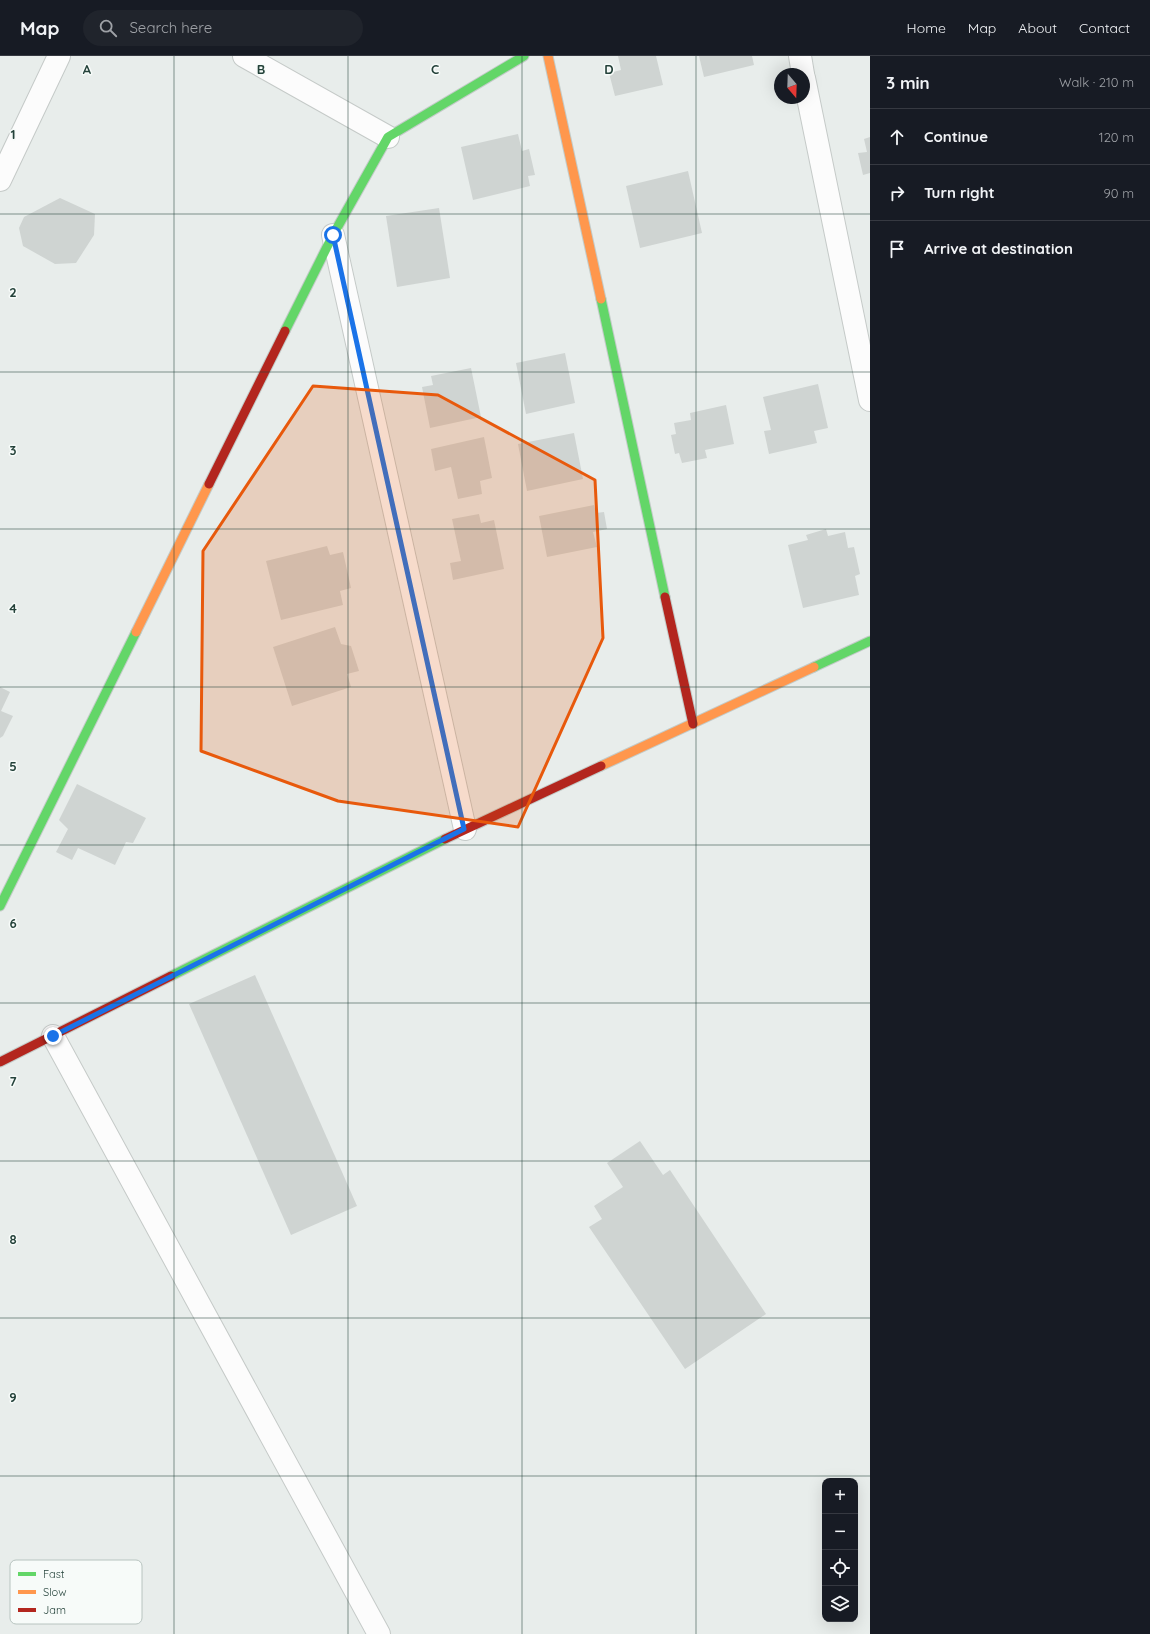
<!DOCTYPE html>
<html lang="en">
<head>
<meta charset="utf-8">
<style>
  :root { --surface:#171b24; --page:#20242c; --text:#f1f3f6; --muted:#9ea1a6; --line:#363941 }
  body { margin:0; font-family:Quicksand,sans-serif; background:var(--page); color:var(--text) }
  .controls { position:absolute; right:12px; bottom:12px; display:grid; overflow:hidden; border-radius:8px; box-shadow:0 4px 16px #0002 }
  .controls button { width:36px; height:36px; display:grid; place-items:center; padding:0; border:0; border-bottom:1px solid var(--line); background:var(--surface); color:var(--text); font:20px sans-serif }
  .compass { position:absolute; left:774px; top:12px; width:36px; height:36px; border-radius:50%; background:var(--surface); box-shadow:0 4px 16px #0002; rotate:161deg }
  .stop { position:absolute; width:12px; height:12px; margin:-9px; border:3px solid #1a73e8; border-radius:50%; background:#fff }
  .stop.end { background:#1a73e8; border-color:#fff; box-shadow:0 1px 4px #0008 }
  .list { margin:0; padding:0; list-style:none }
  h2 { display:flex; justify-content:space-between; align-items:center; height:52px; margin:0; padding:0 16px; font-size:17px }
  h2 small { font-size:13px; font-weight:400; color:var(--muted) }
  .list li { display:grid; grid-template-columns:26px 1fr auto; gap:12px; align-items:center; box-sizing:border-box; height:56px; padding:0 16px; border-top:1px solid var(--line) }
  .list b { display:block; font-size:15px; white-space:nowrap }
  .list em { font-size:13px; font-style:normal; color:var(--muted) }
  .icon { flex:none; width:22px; height:22px; fill:none; stroke:currentColor; stroke-width:2; stroke-linecap:round; stroke-linejoin:round }
  .map { position:relative; flex:none; width:870px; height:1578px; overflow:hidden }
  header { display:flex; align-items:center; gap:24px; box-sizing:border-box; height:56px; padding:0 20px; background:var(--surface); border-bottom:1px solid var(--line) }
  header strong { font-size:19px }
  nav { display:flex; gap:22px; margin-inline-start:auto; font-size:14px }
  .search { width:280px; height:36px; background:var(--page); display:flex; align-items:center; gap:10px; box-sizing:border-box; padding:0 14px; border-radius:22px; color:var(--muted); font-size:15px }
  main { display:flex }
  aside { flex:1; background:var(--surface) }
  .map>svg:first-child { display:block }
  .building { fill:#cfd4d2 }
  .lines { fill:none; stroke-linecap:round; stroke-linejoin:round }
  .street-casing { stroke:#c5cac8; stroke-width:24 }
  .fast-casing { stroke:#c3cbc8; stroke-width:11 }
  .slow-casing { stroke:#c3cbc8; stroke-width:11 }
  .jam-casing { stroke:#c3cbc8; stroke-width:11 }
  .street { stroke:#fcfcfc; stroke-width:22 }
  .fast { stroke:#63d668; stroke-width:9 }
  .slow { stroke:#ff974d; stroke-width:9 }
  .jam { stroke:#b3261e; stroke-width:9 }
  .route { stroke:#1a73e8; stroke-width:5 }
  .marked { fill:#e8590c; fill-opacity:0.2; stroke:#e8590c; stroke-width:3; stroke-linejoin:round }
  .grid { fill:none; stroke:#24423a; stroke-width:1; stroke-opacity:0.55 }
  .key { fill:#f7fbf9; stroke:#b8c4c0; stroke-width:1 }
  .key-label { font-size:11px; fill:#24423a }
  .grid-label { font-size:13px; text-anchor:middle; font-weight:bold; fill:#24423a; stroke:#f7fbf9; stroke-width:3; stroke-linejoin:round; paint-order:stroke }
</style>
</head>
<body>
<header>
<strong>Map</strong>
<div class="search"><svg class="icon" aria-label="search" viewBox="0 0 24 24"><circle cx="10" cy="10" r="6"/><path d="M15 15l6 6"/></svg>Search here</div>
<nav><a>Home</a><a>Map</a><a>About</a><a>Contact</a></nav>
</header>
<main>
<div class="map">
<svg width="870" height="1578" viewBox="0 0 870 1578">
  <rect width="100%" height="100%" fill="#e8edeb"/>
  <g class="building">
    <polygon points="618,0 656,0 663,29 615,40 609,17 621,14"/>
    <polygon points="699,0 752,0 754,9 704,21"/>
    <polygon points="518,78 522,95 529,93 535,119 528,120 530,130 473,144 461,91"/>
    <polygon points="870,81 870,117 863,119 858,97 867,96 864,83"/>
    <polygon points="688,115 702,177 640,192 626,130"/>
    <polygon points="60,142 95,158 94,179 76,207 55,208 23,190 19,172 24,161"/>
    <polygon points="439,152 450,222 397,231 386,160"/>
    <polygon points="565,297 575,347 526,358 516,307"/>
    <polygon points="471,312 481,361 430,372 422,331 433,329 431,320"/>
    <polygon points="818,328 828,372 814,375 817,387 769,398 764,375 771,374 763,341"/>
    <polygon points="726,349 734,388 705,394 707,402 682,407 679,397 675,398 671,379 676,378 674,367 691,364 690,357"/>
    <polygon points="574,377 583,423 527,435 518,388"/>
    <polygon points="484,381 492,422 480,425 482,438 458,443 451,411 435,415 431,393"/>
    <polygon points="594,449 596,457 604,456 607,473 593,476 597,491 547,501 539,460"/>
    <polygon points="479,458 481,467 494,464 504,513 453,524 450,507 461,505 452,463"/>
    <polygon points="826,473 828,480 845,476 848,492 854,491 860,518 855,520 859,539 803,552 788,489 808,484 806,479"/>
    <polygon points="327,490 330,499 343,496 351,532 340,535 343,549 281,564 266,505"/>
    <polygon points="335,571 341,588 351,590 359,615 347,618 351,631 292,650 273,591"/>
    <polygon points="0,631 10,636 1,655 13,660 3,680 0,682"/>
    <polygon points="77,728 146,762 133,787 126,786 115,809 78,792 72,804 56,796 68,773 59,764"/>
    <polygon points="255,919 357,1150 291,1179 189,948"/>
    <polygon points="640,1085 663,1119 670,1114 766,1258 685,1313 589,1171 602,1163 594,1150 623,1131 607,1107"/>
  </g>
  <g class="lines">
    <g class="street-casing">
      <g id="street">
        <polyline points="244,0 388,81"/>
        <polyline points="800,0 803,18"/>
        <polyline points="804,22 870,344"/>
        <polyline points="0,124 59,0"/>
        <polyline points="333,179 465,773"/>
        <polyline points="53,980 379,1578"/>
      </g>
    </g>
    <g class="fast-casing">
      <g id="fast">
        <polyline points="601,243 665,541"/>
        <polyline points="285,275 333,179 388,81 524,0"/>
        <polyline points="814,611 870,585"/>
        <polyline points="0,850 136,576"/>
        <polyline points="171,920 445,783"/>
      </g>
    </g>
    <g class="slow-casing">
      <g id="slow">
        <polyline points="548,0 601,243"/>
        <polyline points="136,576 209,428"/>
        <polyline points="601,710 814,611"/>
      </g>
    </g>
    <g class="jam-casing">
      <g id="jam">
        <polyline points="209,428 285,275"/>
        <polyline points="665,541 693,668"/>
        <polyline points="445,783 601,710"/>
        <polyline points="0,1006 171,920"/>
      </g>
    </g>
    <use href="#street" class="street"/>
    <use href="#fast" class="fast"/>
    <use href="#slow" class="slow"/>
    <use href="#jam" class="jam"/>
  </g>
  <g class="lines">
    <polyline class="route" points="53,980 464,773 333,179"/>
  </g>
  <path class="marked" d="M 313,330 L 438,339 L 595,424 L 603,582 L 518,771 L 338,745 L 201,695 L 203,495 Z"/>
  <path class="grid" d="M 174,0 L 174,1578M 348,0 L 348,1578M 522,0 L 522,1578M 696,0 L 696,1578M 0,158 L 870,158M 0,316 L 870,316M 0,473 L 870,473M 0,631 L 870,631M 0,789 L 870,789M 0,947 L 870,947M 0,1105 L 870,1105M 0,1262 L 870,1262M 0,1420 L 870,1420"/>
  <rect x="10" y="1504" width="132" height="64" rx="6" class="key"/>
  <rect x="18" y="1516" width="18" height="4" fill="#63d668"/>
  <rect x="18" y="1534" width="18" height="4" fill="#ff974d"/>
  <rect x="18" y="1552" width="18" height="4" fill="#b3261e"/>
  <g class="key-label">
    <text x="43" y="1522">Fast</text>
    <text x="43" y="1540">Slow</text>
    <text x="43" y="1558">Jam</text>
  </g>
  <g class="grid-label">
    <text x="87" y="18">A</text>
    <text x="261" y="18">B</text>
    <text x="435" y="18">C</text>
    <text x="609" y="18">D</text>
    <text x="13" y="83">1</text>
    <text x="13" y="241">2</text>
    <text x="13" y="399">3</text>
    <text x="13" y="557">4</text>
    <text x="13" y="715">5</text>
    <text x="13" y="872">6</text>
    <text x="13" y="1030">7</text>
    <text x="13" y="1188">8</text>
    <text x="13" y="1346">9</text>
  </g>
</svg>
<div class="controls">
<button>+</button>
<button>−</button>
<button><svg class="icon" aria-label="locate" viewBox="0 0 24 24"><circle cx="12" cy="12" r="6"/><path d="M12 2v4M12 18v4M2 12h4M18 12h4"/></svg></button>
<button><svg class="icon" aria-label="layers" viewBox="0 0 24 24"><path d="M12 4l9 5-9 5-9-5zM3 14l9 5 9-5"/></svg></button>
</div>
<svg class="compass" viewBox="-18 -18 36 36"><path d="M0-13l5 13h-10z" fill="#e53935"/><path d="M0 13l5-13h-10z" fill="#9ea1a6"/></svg>
<div class="stop" style="left:333px;top:179px"></div>
<div class="stop end" style="left:53px;top:980px"></div>
</div>
<aside>
<h2>3 min<small>Walk · 210 m</small></h2>
<ul class="list">
<li><svg class="icon" aria-label="ahead" viewBox="0 0 24 24"><path d="M12 20V5M6 11l6-6 6 6"/></svg><div><b>Continue</b></div><em>120 m</em></li>
<li><svg class="icon" aria-label="right" viewBox="0 0 24 24"><path d="M7 20v-9h11M14 6l5 5-5 5"/></svg><div><b>Turn right</b></div><em>90 m</em></li>
<li><svg class="icon" aria-label="arrive" viewBox="0 0 24 24"><path d="M6 21V4h12l-3 4 3 4H6"/></svg><div><b>Arrive at destination</b></div></li>
</ul>
</aside>
</main>
</body>
</html>
